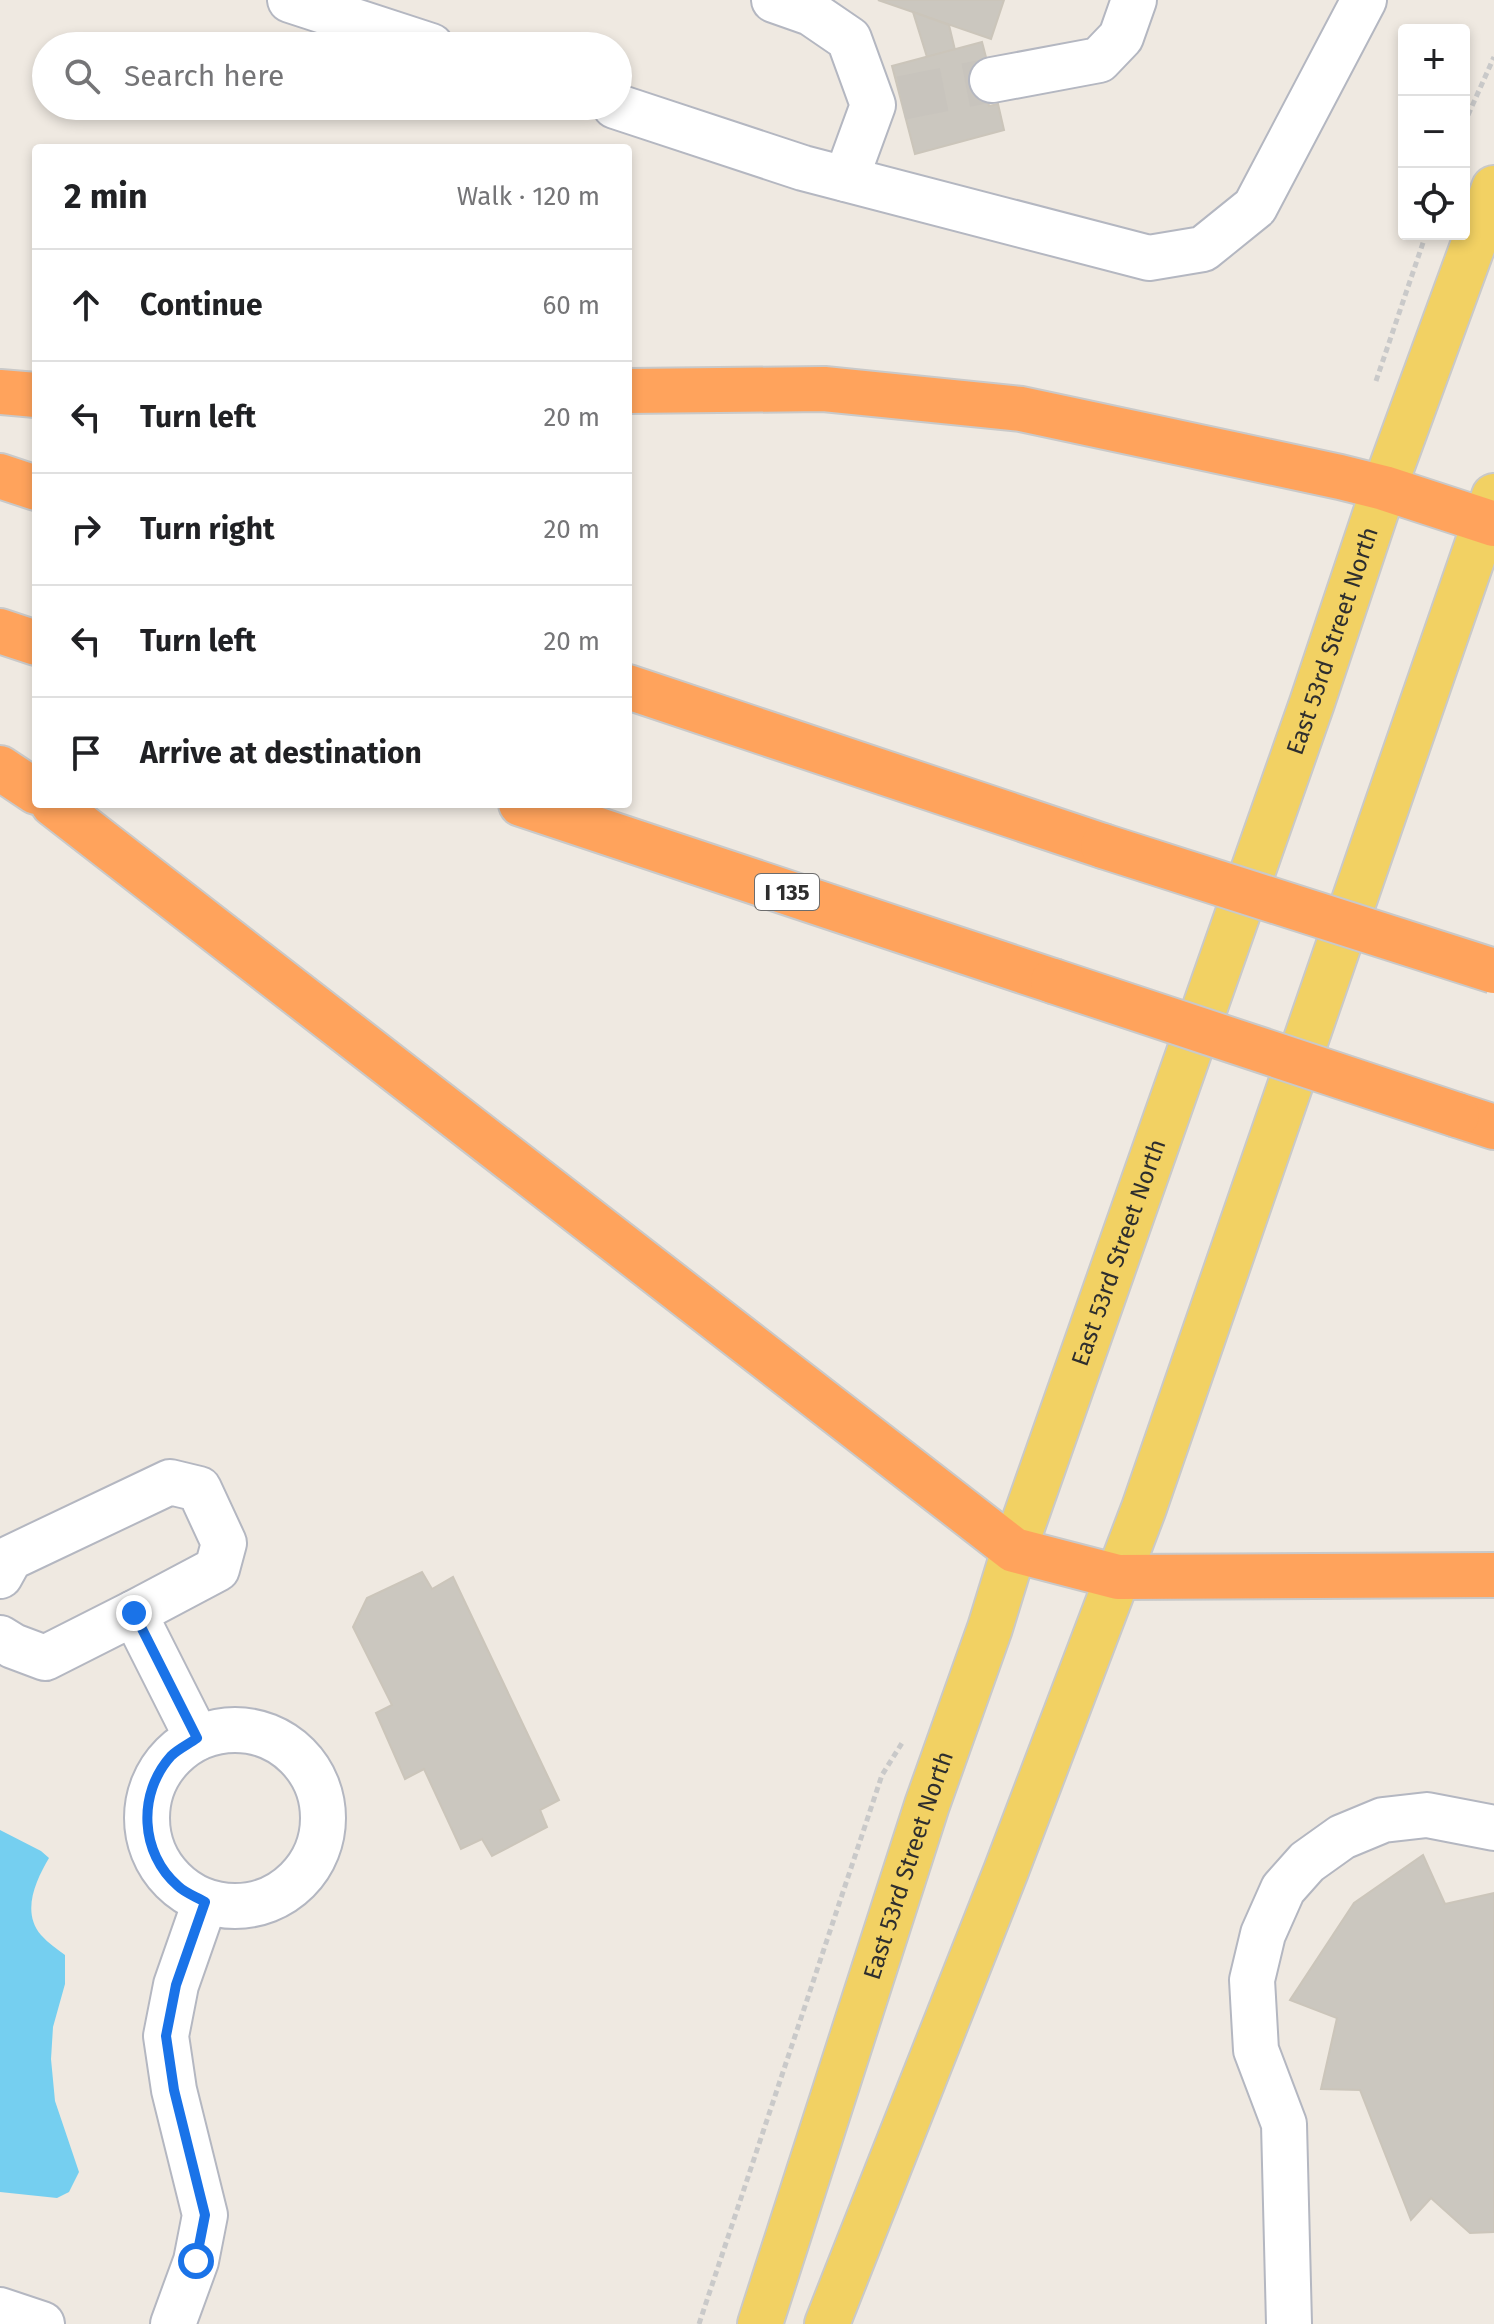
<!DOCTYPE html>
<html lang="en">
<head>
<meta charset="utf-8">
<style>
  :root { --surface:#fff; --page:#f2f2f2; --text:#202124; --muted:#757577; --line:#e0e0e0 }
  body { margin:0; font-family:"Fira Sans",sans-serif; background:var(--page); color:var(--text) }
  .controls { position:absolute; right:24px; top:24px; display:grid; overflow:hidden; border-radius:8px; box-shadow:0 4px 12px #0003 }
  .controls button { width:72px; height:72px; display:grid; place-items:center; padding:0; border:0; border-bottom:2px solid var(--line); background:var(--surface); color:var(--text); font:40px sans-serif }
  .stop { position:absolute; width:24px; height:24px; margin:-18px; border:6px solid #1a73e8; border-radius:50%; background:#fff }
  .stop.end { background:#1a73e8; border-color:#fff; box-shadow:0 2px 8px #0008 }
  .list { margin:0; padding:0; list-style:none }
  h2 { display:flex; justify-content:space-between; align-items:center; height:104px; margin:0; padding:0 32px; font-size:34px }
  h2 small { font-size:26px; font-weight:400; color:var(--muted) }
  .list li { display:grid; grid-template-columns:52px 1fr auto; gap:24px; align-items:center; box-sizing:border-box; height:112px; padding:0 32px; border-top:2px solid var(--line) }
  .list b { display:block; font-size:30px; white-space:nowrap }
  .list em { font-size:26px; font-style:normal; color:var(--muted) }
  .icon { flex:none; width:44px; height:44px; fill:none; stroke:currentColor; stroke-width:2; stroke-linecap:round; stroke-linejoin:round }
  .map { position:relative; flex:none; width:1494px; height:2324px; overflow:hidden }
  .search { position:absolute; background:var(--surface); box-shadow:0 4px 12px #0003; left:32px; top:32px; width:600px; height:88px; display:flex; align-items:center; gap:20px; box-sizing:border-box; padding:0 28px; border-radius:44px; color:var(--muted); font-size:30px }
  .panel { position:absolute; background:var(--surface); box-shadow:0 4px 12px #0003; left:32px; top:144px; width:600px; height:664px; border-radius:8px }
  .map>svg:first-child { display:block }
  .water { fill:#75cff0 }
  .building { fill:#cbc7bf; stroke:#cbc5ba; stroke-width:2 }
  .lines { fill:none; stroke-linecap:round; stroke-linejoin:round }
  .minor-tunnel { stroke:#c8c4bd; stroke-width:44; stroke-dasharray:44 22; stroke-linecap:butt }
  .minor-casing { stroke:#b4b7c1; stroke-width:48 }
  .major-casing { stroke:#c9c9c9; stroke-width:48 }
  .highway-casing { stroke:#c9c9c9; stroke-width:48 }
  .path { stroke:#c9c9c9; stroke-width:5; stroke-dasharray:6 4; stroke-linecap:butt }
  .minor { stroke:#fff; stroke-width:44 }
  .major { stroke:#f2d163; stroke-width:44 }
  .highway { stroke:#ffa35c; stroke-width:44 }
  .highway-bridge-casing { stroke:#c9c9c9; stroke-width:48; stroke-linecap:butt }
  .highway-bridge { stroke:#ffa35c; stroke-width:44 }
  .route { stroke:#1a73e8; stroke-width:10 }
  .labels { text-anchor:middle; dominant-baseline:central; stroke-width:8; stroke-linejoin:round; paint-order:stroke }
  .shield { fill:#fff; stroke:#6d6d6d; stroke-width:2 }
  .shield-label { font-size:22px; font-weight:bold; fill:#2e2e2e }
  .street-label { font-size:24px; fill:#2e2e2e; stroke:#fff }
</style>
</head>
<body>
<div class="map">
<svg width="1494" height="2324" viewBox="0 0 1494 2324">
  <rect width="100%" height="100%" fill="#efe9e1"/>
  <path class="water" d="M 0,1830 L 41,1851 L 49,1858 C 36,1880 21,1912 41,1935 C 48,1943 57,1949 65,1955 L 65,1984 L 53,2027 L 51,2059 L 55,2101 L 79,2172 L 69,2192 L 57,2198 L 0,2192 Z"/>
  <g class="building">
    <polygon points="878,0 1004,0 991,39"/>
    <polygon points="913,12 949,25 955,50 927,57"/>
    <polygon points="982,42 992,80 983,83 989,106 998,104 1004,130 915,154 892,66"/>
    <polygon points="422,1572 432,1589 453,1577 559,1800 540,1810 547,1827 492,1856 482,1839 461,1849 424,1769 405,1779 376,1713 392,1705 353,1627 367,1598"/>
    <polygon points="1423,1855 1445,1904 1494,1893 1494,2232 1470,2233 1431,2198 1411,2220 1360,2090 1321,2089 1337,2018 1290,2000 1354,1903"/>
  </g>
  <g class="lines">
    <polyline class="minor-tunnel" points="901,98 992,80"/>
    <g class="minor-casing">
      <g id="minor">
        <polyline points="290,0 431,46"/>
        <polyline points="774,0 811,13 849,39 873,105 846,179"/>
        <polyline points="992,80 1099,60 1121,37 1134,0"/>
        <polyline points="615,106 803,168 1149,258 1203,249 1255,207 1364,0"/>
        <polyline points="0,1576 10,1558 170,1482 199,1489 224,1543 217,1569 134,1613"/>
        <polyline points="0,1638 13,1646 45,1658 134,1613 197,1738"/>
        <circle cx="235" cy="1818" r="88"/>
        <polyline points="0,2310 42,2324"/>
        <polyline points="173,2324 196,2261 205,2215 174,2090 166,2036 176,1985 205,1902"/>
        <polyline points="1289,2324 1284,2124 1256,2050 1252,1980 1263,1934 1283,1889 1307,1862 1342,1837 1383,1820 1427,1815 1494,1828"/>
      </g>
    </g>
    <g class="major-casing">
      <g id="major">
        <path id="s1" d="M 760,2324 L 927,1805 L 990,1628 L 1014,1550 L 1312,703 L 1384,488 L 1494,188"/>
        <polyline points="827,2324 1006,1871 1144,1508 1494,496"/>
      </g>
    </g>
    <g class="highway-casing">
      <g id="highway">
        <polyline points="628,391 824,389 1021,409 1340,477 1384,488 1494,524"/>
        <polyline points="0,392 36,395"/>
        <polyline points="0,476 36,488"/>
        <polyline points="0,631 36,643"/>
        <polyline points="628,687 1103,846"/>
        <polyline points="0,768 36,792"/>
        <polyline points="53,804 1014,1550 1118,1577 1494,1575"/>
        <polyline points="521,804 1053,981"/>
        <polyline points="1457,1115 1494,1127"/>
      </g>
    </g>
    <g class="path">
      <polyline points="1464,124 1494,57"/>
      <polyline points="1376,381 1426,234"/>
      <polyline points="699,2324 882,1775 902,1743"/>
    </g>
    <use href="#minor" class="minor"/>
    <use href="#major" class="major"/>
    <use href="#highway" class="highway"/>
    <g class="highway-bridge-casing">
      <g id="highway-bridge">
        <polyline points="1103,846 1494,971"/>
        <polyline points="1053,981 1457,1115"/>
      </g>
    </g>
    <use href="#highway-bridge" class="highway-bridge"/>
  </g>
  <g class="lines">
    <path class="route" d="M 134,1613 L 197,1738 C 189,1744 178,1749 171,1756 C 137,1794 140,1853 178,1886 C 185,1893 197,1897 205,1902 L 176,1985 L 166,2036 L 174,2090 L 205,2215 L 196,2261"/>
  </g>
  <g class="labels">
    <rect class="shield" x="755" y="874" width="64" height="36" rx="6"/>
    <g class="shield-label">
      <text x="787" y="892">I 135</text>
    </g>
    <g class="street-label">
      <text stroke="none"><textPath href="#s1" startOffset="1778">East 53rd Street North</textPath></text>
      <text stroke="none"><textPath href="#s1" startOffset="1130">East 53rd Street North</textPath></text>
      <text stroke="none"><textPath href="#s1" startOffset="482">East 53rd Street North</textPath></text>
    </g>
  </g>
</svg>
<div class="controls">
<button>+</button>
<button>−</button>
<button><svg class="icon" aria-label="locate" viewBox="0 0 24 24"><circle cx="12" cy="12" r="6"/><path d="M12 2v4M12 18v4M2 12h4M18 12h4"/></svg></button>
</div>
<div class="stop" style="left:196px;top:2261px"></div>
<div class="stop end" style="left:134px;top:1613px"></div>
<div class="search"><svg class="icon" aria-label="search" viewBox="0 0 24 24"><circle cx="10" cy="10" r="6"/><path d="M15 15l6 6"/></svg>Search here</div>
<section class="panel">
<h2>2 min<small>Walk · 120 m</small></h2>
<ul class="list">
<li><svg class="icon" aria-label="ahead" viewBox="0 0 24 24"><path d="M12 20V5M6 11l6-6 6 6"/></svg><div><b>Continue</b></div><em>60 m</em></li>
<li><svg class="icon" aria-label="left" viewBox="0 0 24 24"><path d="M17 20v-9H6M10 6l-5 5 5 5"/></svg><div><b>Turn left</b></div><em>20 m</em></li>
<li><svg class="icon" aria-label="right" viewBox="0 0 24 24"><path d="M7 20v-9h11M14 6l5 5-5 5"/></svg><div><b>Turn right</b></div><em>20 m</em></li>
<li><svg class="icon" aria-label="left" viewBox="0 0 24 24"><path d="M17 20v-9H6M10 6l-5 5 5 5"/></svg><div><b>Turn left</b></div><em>20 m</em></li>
<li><svg class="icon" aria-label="arrive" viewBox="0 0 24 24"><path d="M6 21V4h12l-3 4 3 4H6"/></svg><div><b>Arrive at destination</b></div></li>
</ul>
</section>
</div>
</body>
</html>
